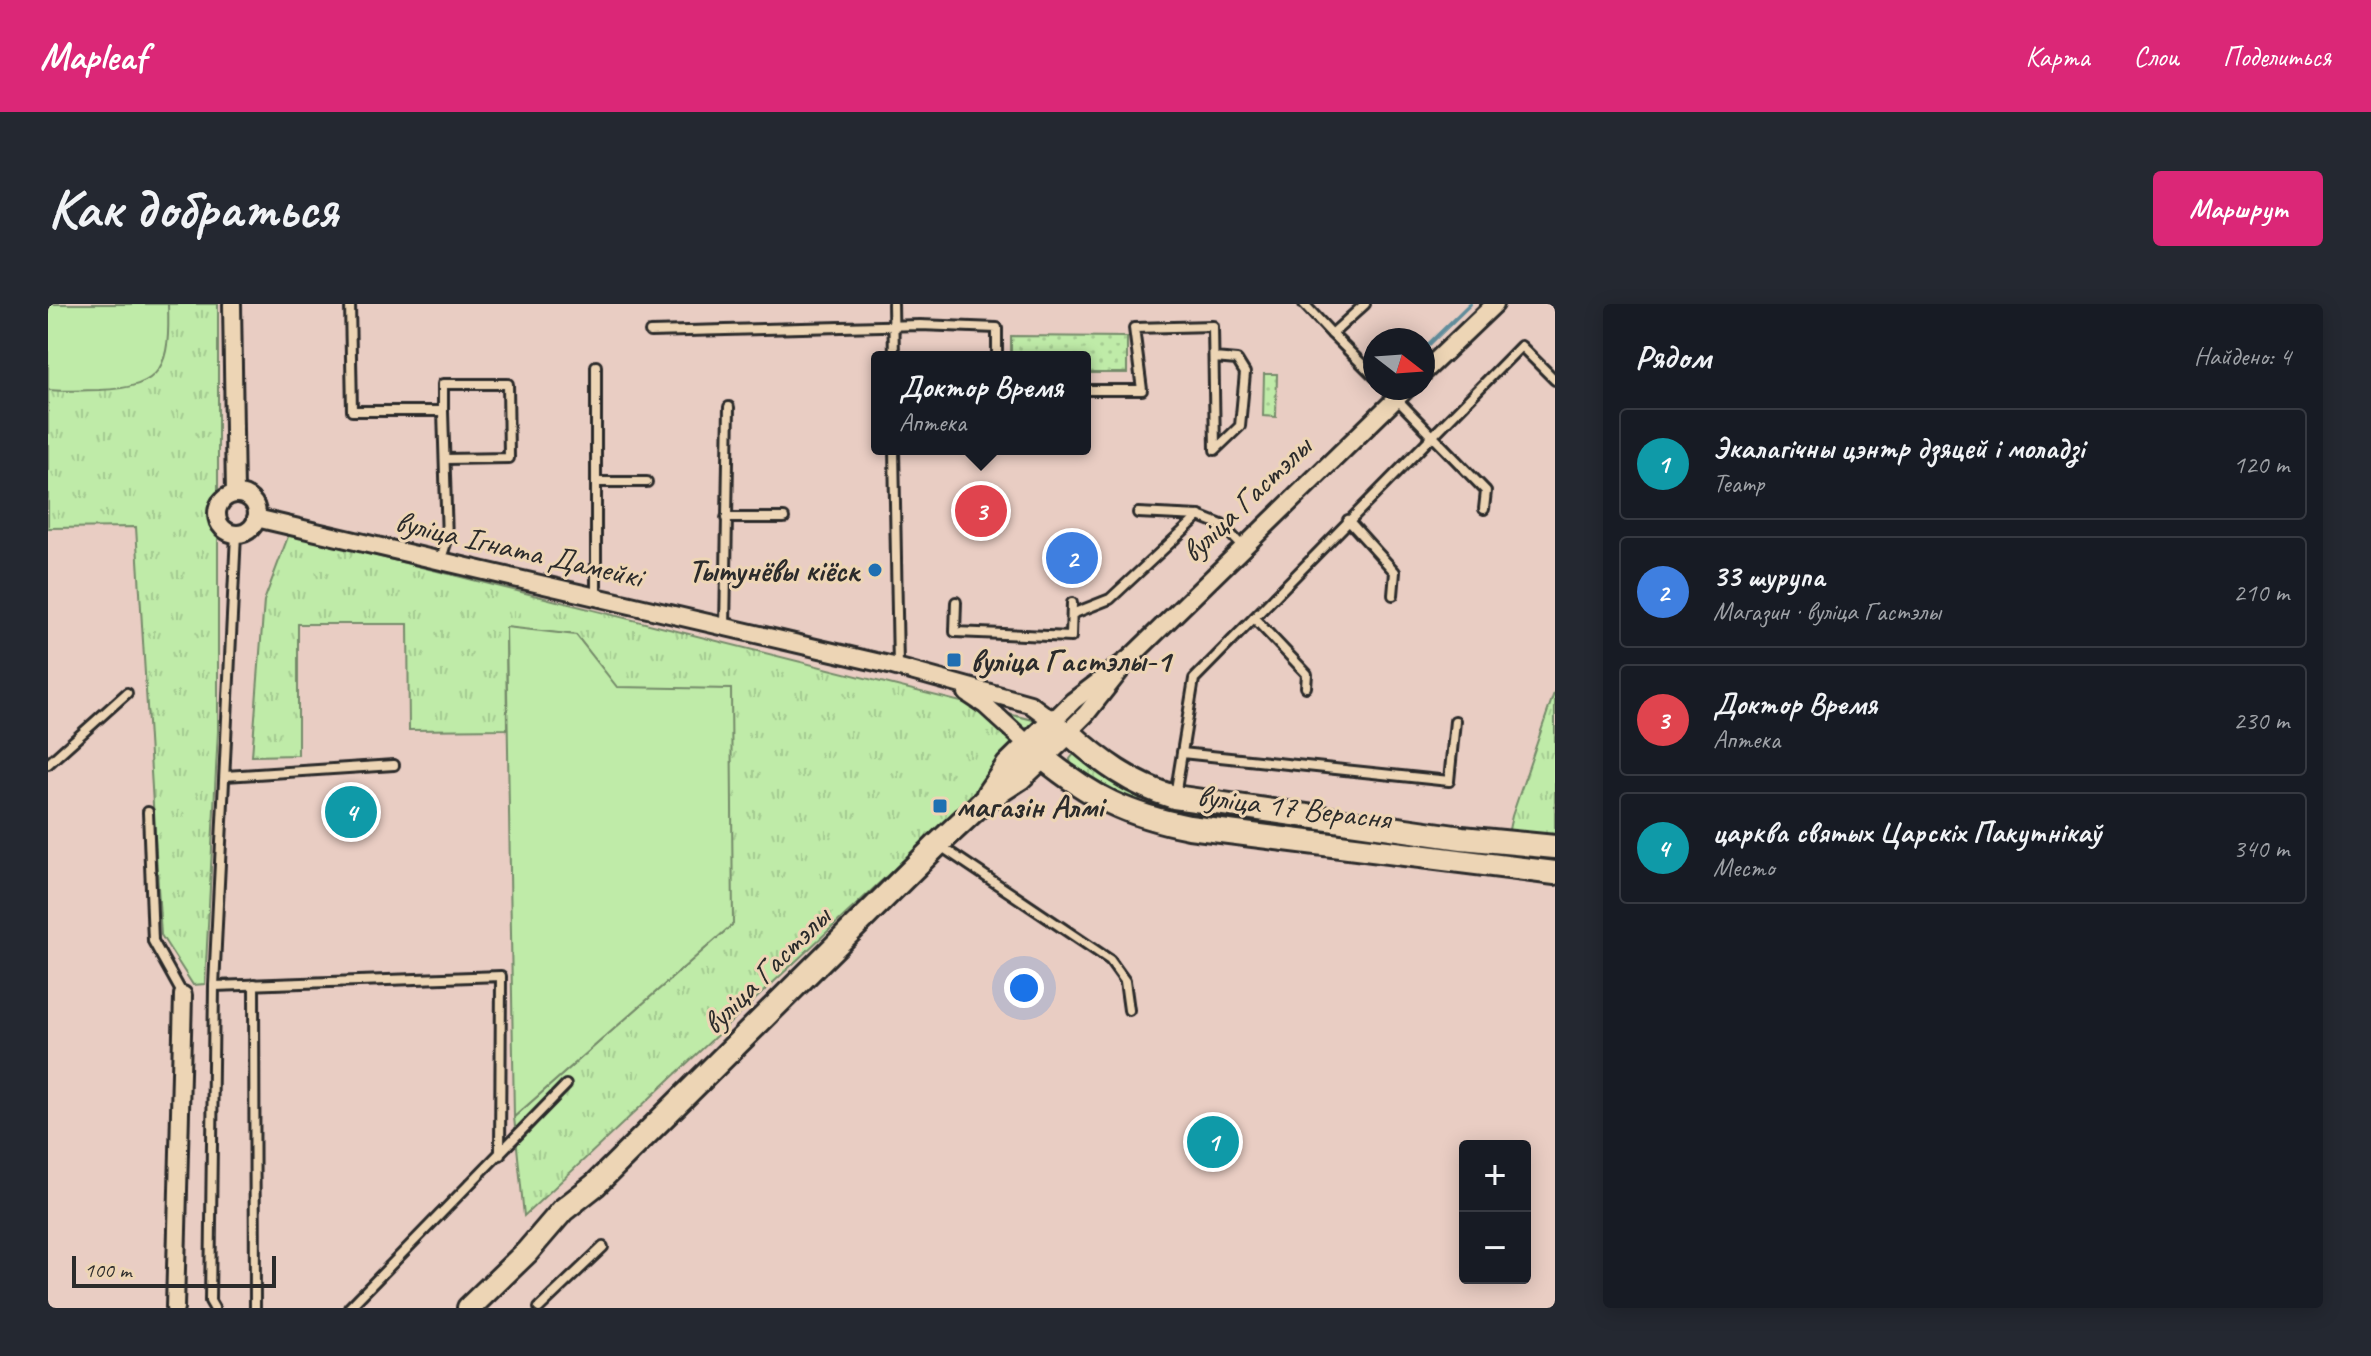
<!DOCTYPE html>
<html lang="ru">
<head>
<meta charset="utf-8">
<style>
  :root { --surface:#171b24; --page:#242831; --text:#f1f3f6; --muted:#9ea1a6; --line:#363941; --accent:#db2777 }
  body { margin:0; font-family:Caveat,sans-serif; background:var(--page); color:var(--text) }
  .controls { position:absolute; right:24px; bottom:24px; display:grid; overflow:hidden; border-radius:8px; box-shadow:0 4px 20px #0003 }
  .controls button { width:72px; height:72px; display:grid; place-items:center; padding:0; border:0; border-bottom:2px solid var(--line); background:var(--surface); color:var(--text); font:40px sans-serif }
  .compass { position:absolute; left:1315px; top:24px; width:72px; height:72px; border-radius:50%; background:var(--surface); box-shadow:0 4px 20px #0003; rotate:107deg }
  .scale { position:absolute; left:24px; bottom:20px; width:204px; box-sizing:border-box; padding-left:8px; border:4px solid #2b2b2b; border-top:0; font-size:22px; line-height:28px; white-space:nowrap; color:#2b2b2b; -webkit-text-stroke:6px #edd5b5; paint-order:stroke }
  .you { position:absolute; left:976px; top:684px; width:28px; height:28px; margin:-20px; border:6px solid #fff; border-radius:50%; background:#1a73e8; box-shadow:0 0 0 12px #1a73e833 }
  .badge { display:grid; place-items:center; width:52px; height:52px; border-radius:50%; background:var(--accent); color:#fff; font-size:26px; font-weight:700 }
  .pin { position:absolute; translate:-50% -50%; border:4px solid #fff; box-shadow:0 2px 8px #0006 }
  .popup { position:absolute; left:823px; top:47px; width:220px; height:104px; box-sizing:border-box; display:grid; place-content:center; border-radius:8px; background:var(--surface); filter:drop-shadow(0 2px 6px #0005); font-size:26px; white-space:nowrap; color:var(--muted) }
  .popup b { font-size:30px; color:var(--text) }
  .popup::after { content:''; position:absolute; left:50%; top:100%; margin-left:-16px; border:16px solid transparent; border-top-color:var(--surface) }
  .list { margin:0; padding:0; list-style:none }
  h2 { display:flex; justify-content:space-between; align-items:center; height:104px; margin:0; padding:0 32px; font-size:34px }
  h2 small { font-size:26px; font-weight:400; color:var(--muted) }
  .list li { display:grid; grid-template-columns:52px 1fr auto; gap:24px; align-items:center; box-sizing:border-box; height:112px; margin:0 16px 16px; padding:0 16px; border:2px solid var(--line); border-radius:8px }
  .list b { display:block; font-size:30px; white-space:nowrap }
  .list p { margin:0; font-size:26px; white-space:nowrap; color:var(--muted) }
  .list em { font-size:26px; font-style:normal; color:var(--muted) }
  .map { position:relative; flex:none; width:1507px; height:1004px; overflow:hidden; border-radius:8px }
  header { display:flex; align-items:center; gap:48px; box-sizing:border-box; height:112px; padding:0 40px; background:var(--accent); color:#fff }
  header strong { font-size:38px }
  nav { display:flex; gap:44px; margin-inline-start:auto; font-size:28px }
  .intro { display:flex; align-items:center; justify-content:space-between; box-sizing:border-box; height:192px; padding:0 48px }
  h1 { margin:0; font-size:56px }
  .button { padding:20px 36px; border-radius:8px; background:var(--accent); color:#fff; font-size:28px; font-weight:700 }
  main { display:flex; gap:48px; padding:0 48px }
  aside { flex:1; background:var(--surface); border-radius:8px; box-shadow:0 4px 20px #0003 }
  .map>svg:first-child { display:block }
  .grass { fill:url(#grass-tufts); stroke:#758b6a; stroke-width:2 }
  .park { fill:url(#park-dots); stroke:#758b6a; stroke-width:2 }
  .garden { fill:#bfeba8; stroke:#758b6a; stroke-width:2 }
  .lines { fill:none; stroke-linecap:round; stroke-linejoin:round }
  .stream { stroke:#608c9b; stroke-width:4 }
  .service-casing { stroke:#2b2b2b; stroke-width:14 }
  .minor-casing { stroke:#2b2b2b; stroke-width:22 }
  .secondary-casing { stroke:#2b2b2b; stroke-width:28 }
  .service { stroke:#edd5b5; stroke-width:8 }
  .minor { stroke:#edd5b5; stroke-width:16 }
  .secondary { stroke:#edd5b5; stroke-width:22 }
  .poi-dot { fill:#1f6fb2; stroke:#edd5b5; stroke-width:3 }
  .labels { text-anchor:middle; dominant-baseline:central; stroke-width:6; stroke-linejoin:round; paint-order:stroke }
  .street-label { font-size:32px; fill:#2b2b2b; stroke:#edd5b5 }
  .poi-label { font-size:32px; font-weight:bold; fill:#2b2b2b; stroke:#edd5b5; text-anchor:start }
</style>
</head>
<body>
<header>
<strong>Mapleaf</strong>
<nav><a>Карта</a><a>Слои</a><a>Поделиться</a></nav>
</header>
<div class="intro"><h1>Как добраться</h1><a class="button">Маршрут</a></div>
<main>
<div class="map">
<svg width="1507" height="1004" viewBox="0 0 1507 1004">
  <defs>
    <pattern id="grass-tufts" width="24" height="20" patternUnits="userSpaceOnUse" patternTransform="scale(2)"><rect width="24" height="20" fill="#bfeba8"/><path d="M3 7l-1-3M5 7V3M7 7l1-3M15 17l-1-3M17 17v-4M19 17l1-3" fill="none" stroke="#a4ca91"/></pattern>
    <pattern id="park-dots" width="8" height="8" patternUnits="userSpaceOnUse" patternTransform="scale(2)"><rect width="8" height="8" fill="#bfeba8"/><path d="M2 2h.1M6 6h.1" fill="none" stroke="#a4ca91" stroke-width="1.8" stroke-linecap="round"/></pattern>
  </defs>
  <rect width="100%" height="100%" fill="#e9cdc3"/>
  <filter id="ink" filterUnits="userSpaceOnUse"><feTurbulence type="fractalNoise" baseFrequency=".0125" numOctaves="2"/><feDisplacementMap in="SourceGraphic" scale="16" xChannelSelector="R" yChannelSelector="G"/><feConvolveMatrix kernelMatrix="1 2 1 2 8 2 1 2 1" color-interpolation-filters="sRGB"/></filter>
  <g filter="url(#ink)">
    <g class="grass">
      <polygon points="0,0 170,0 170,427 157,680 145,681 113,631 88,223 0,224"/>
      <polygon points="241,230 1001,420 476,912 466,813 685,620 568,383 528,331 458,324 459,425 361,426 360,320 250,320 250,451 204,452 216,297"/>
      <polygon points="1507,386 1507,578 1450,574 1464,512"/>
      <polygon points="1026,450 1031,450 1092,491 1092,498 1090,499 1059,486 1023,462 1022,455"/>
    </g>
    <g class="park">
      <polygon points="963,32 1079,33 1079,69 1037,69 1037,53 963,53"/>
      <polygon points="1216,70 1229,70 1228,113 1215,112"/>
    </g>
    <g class="garden">
      <path d="M 0,0 L 120,0 C 122,60 117,84 51,86 C 34,86 17,88 0,86 Z"/>
      <polygon points="458,323 528,331 569,383 683,385 685,620 466,813"/>
    </g>
    <g class="lines">
      <polyline class="stream" points="1375,46 1422,0"/>
      <g class="service-casing">
        <g id="service">
          <polyline points="302,0 304,107 395,107 399,236 393,255"/>
          <polyline points="845,0 846,53"/>
          <polyline points="1256,0 1284,30"/>
          <polyline points="1317,0 1284,30 1327,73"/>
          <polyline points="602,28 872,21 949,24 949,53"/>
          <polyline points="548,62 548,292"/>
          <polyline points="1338,84 1438,187 1436,205"/>
          <polyline points="1037,86 1094,86 1086,24 1165,22 1167,146 1192,122 1197,69 1189,56 1166,54"/>
          <polyline points="395,107 395,80 460,80 461,154 397,155"/>
          <polyline points="846,145 850,363"/>
          <polyline points="548,178 599,178"/>
          <polyline points="1090,209 1151,212 1174,221 1195,243"/>
          <polyline points="678,214 736,214"/>
          <polyline points="1300,216 1347,268 1345,291"/>
          <polyline points="908,298 907,328 1023,333 1024,299"/>
          <polyline points="1024,310 1062,295 1151,212"/>
          <polyline points="1206,314 1259,370 1258,383"/>
          <polyline points="677,323 681,103"/>
          <polyline points="1134,449 1401,477 1407,417"/>
          <polyline points="0,460 79,389"/>
          <polyline points="177,472 346,461"/>
          <polyline points="1127,492 1146,375 1473,42 1507,76"/>
          <polyline points="100,508 105,637 135,691"/>
          <polyline points="891,541 1062,656 1077,677 1081,706"/>
          <polyline points="206,680 207,1004"/>
          <polyline points="166,682 453,672 452,851"/>
          <polyline points="166,1004 162,997 166,682 188,230"/>
          <polyline points="301,1004 518,781"/>
          <polyline points="491,1004 555,943"/>
        </g>
      </g>
      <g class="minor-casing">
        <g id="minor">
          <polyline points="184,0 187,190"/>
          <polyline points="1375,69 1447,0"/>
          <circle cx="189" cy="210" r="20"/>
          <polyline points="208,214 841,361 982,400 1020,428 1038,410 1083,353"/>
          <polyline points="919,389 937,401 986,446"/>
          <polyline points="1006,416 1025,397 1083,353 1359,84"/>
          <polyline points="127,1004 135,691"/>
        </g>
      </g>
      <g class="secondary-casing">
        <g id="secondary">
          <path d="M 994,453 C 1043,493 1079,511 1141,523 L 1507,569"/>
          <polyline points="940,490 960,461 1006,416"/>
          <path d="M 421,1004 L 479,948 L 515,906 L 547,881 L 890,540 L 935,498 L 972,474 L 1020,428 C 1052,457 1084,481 1126,493 L 1414,534 L 1507,543"/>
        </g>
      </g>
      <use href="#service" class="service"/>
      <use href="#minor" class="minor"/>
      <use href="#secondary" class="secondary"/>
    </g>
  </g>
  <g class="poi-dot">
    <circle cx="827" cy="266" r="8"/>
    <rect x="898" y="348" width="16" height="16" rx="4"/>
    <rect x="884" y="494" width="16" height="16" rx="4"/>
  </g>
  <g class="labels">
    <g class="street-label">
      <text transform="translate(1198 195) rotate(-44)">вуліца Гастэлы</text>
      <text transform="translate(471 245) rotate(13)">вуліца Ігната Дамейкі</text>
      <text transform="translate(1246 503) rotate(7)">вуліца 17 Верасня</text>
      <text transform="translate(718 666) rotate(-45)">вуліца Гастэлы</text>
    </g>
    <g class="poi-label">
      <text x="811" y="266" text-anchor="end">Тытунёвы кіёск</text>
      <text x="922" y="356">вуліца Гастэлы-1</text>
      <text x="908" y="502">магазін Алмі</text>
    </g>
  </g>
</svg>
<div class="controls">
<button>+</button>
<button>−</button>
</div>
<svg class="compass" viewBox="-18 -18 36 36"><path d="M0-13l5 13h-10z" fill="#e53935"/><path d="M0 13l5-13h-10z" fill="#9ea1a6"/></svg>
<div class="scale">100 m</div>
<div class="you"></div>
<div class="pin badge" style="left:1165px;top:838px;background:#0f9aa8">1</div>
<div class="pin badge" style="left:1024px;top:254px;background:#3f7fe0">2</div>
<div class="pin badge" style="left:933px;top:207px;background:#e0444e">3</div>
<div class="popup"><b>Доктор Время</b>Аптека</div>
<div class="pin badge" style="left:303px;top:508px;background:#0f9aa8">4</div>
</div>
<aside>
<h2>Рядом<small>Найдено: 4</small></h2>
<ul class="list">
<li><span class="badge" style="background:#0f9aa8">1</span><div><b>Экалагічны цэнтр дзяцей і моладзі</b><p>Театр</p></div><em>120 m</em></li>
<li><span class="badge" style="background:#3f7fe0">2</span><div><b>33 шурупа</b><p>Магазин · вуліца Гастэлы</p></div><em>210 m</em></li>
<li><span class="badge" style="background:#e0444e">3</span><div><b>Доктор Время</b><p>Аптека</p></div><em>230 m</em></li>
<li><span class="badge" style="background:#0f9aa8">4</span><div><b>царква святых Царскіх Пакутнікаў</b><p>Место</p></div><em>340 m</em></li>
</ul>
</aside>
</main>
</body>
</html>
